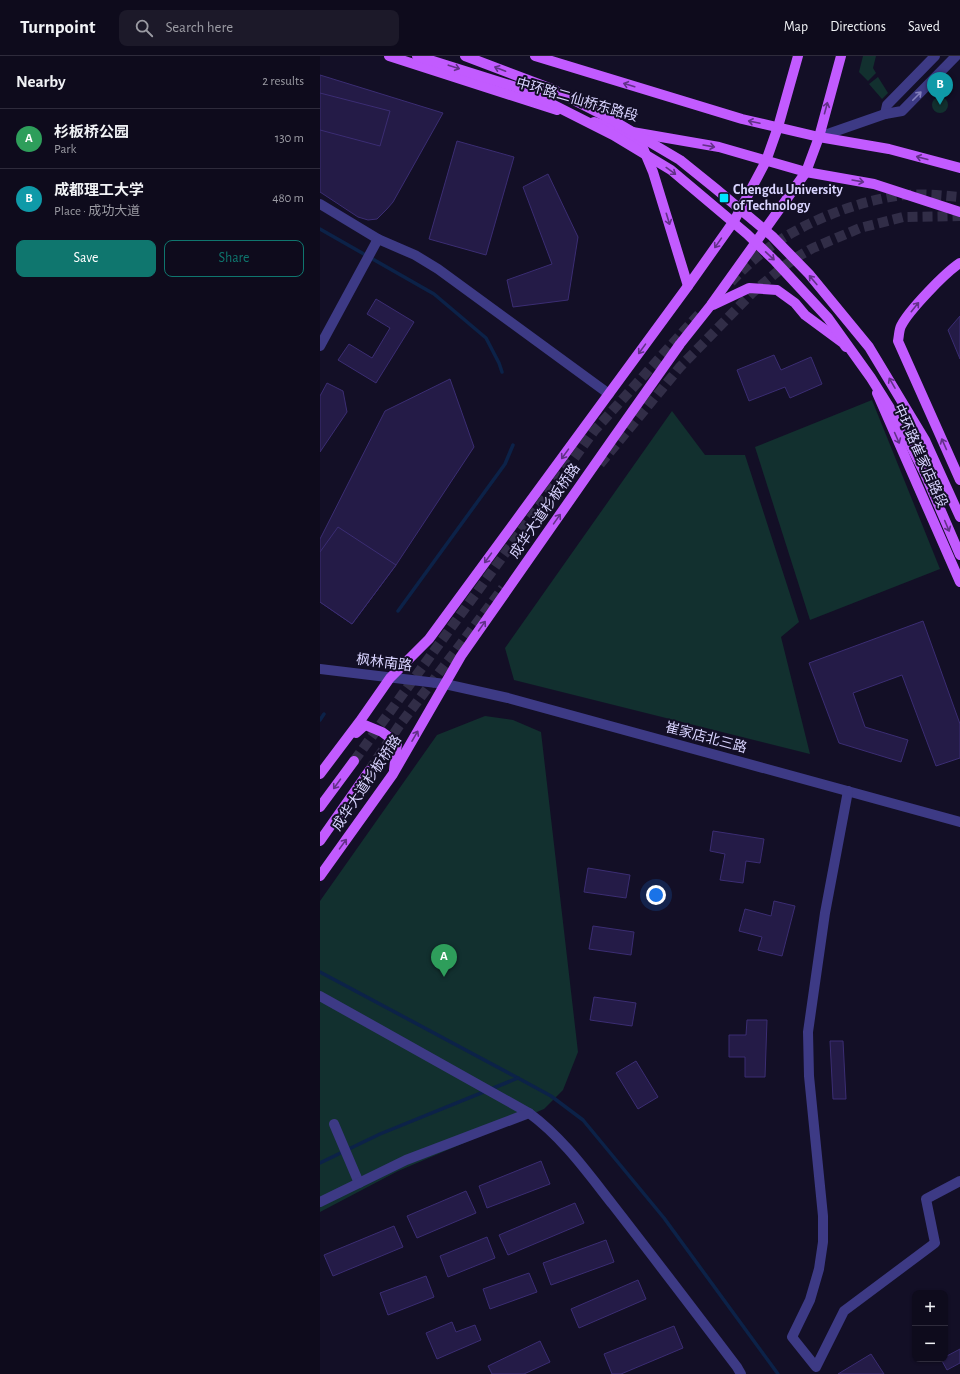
<!DOCTYPE html>
<html lang="en">
<head>
<meta charset="utf-8">
<style>
  :root { --surface:#0e0b1c; --page:#1c1929; --text:#f1f3f6; --muted:#9b9ba3; --line:#2e2b3b; --accent:#0f766e }
  body { margin:0; font-family:"Alegreya Sans","Noto Sans SC",sans-serif; background:var(--page); color:var(--text) }
  .controls { position:absolute; right:12px; bottom:12px; display:grid; overflow:hidden; border-radius:8px; box-shadow:0 1px 3px #0004 }
  .controls button { width:36px; height:36px; display:grid; place-items:center; padding:0; border:0; border-bottom:1px solid var(--line); background:var(--surface); color:var(--text); font:20px sans-serif }
  .you { position:absolute; left:336px; top:839px; width:14px; height:14px; margin:-10px; border:3px solid #fff; border-radius:50%; background:#1a73e8; box-shadow:0 0 0 6px #1a73e833 }
  .badge { display:grid; place-items:center; width:26px; height:26px; border-radius:50%; background:var(--accent); color:#fff; font-size:13px; font-weight:700 }
  .pin { position:absolute; translate:-50% -33px; filter:drop-shadow(0 1px 2px #0008) }
  .pin::after { content:''; position:absolute; top:21px; width:14px; height:12px; background:inherit; clip-path:polygon(0 0,100% 0,50% 100%) }
  .list { margin:0; padding:0; list-style:none }
  h2 { display:flex; justify-content:space-between; align-items:center; height:52px; margin:0; padding:0 16px; font-size:17px }
  h2 small { font-size:13px; font-weight:400; color:var(--muted) }
  .list li { display:grid; grid-template-columns:26px 1fr auto; gap:12px; align-items:center; box-sizing:border-box; height:60px; padding:0 16px; border-top:1px solid var(--line) }
  .list b { display:block; font-size:15px; white-space:nowrap }
  .list p { margin:0; font-size:13px; white-space:nowrap; color:var(--muted) }
  .list em { font-size:13px; font-style:normal; color:var(--muted) }
  .actions { display:flex; gap:8px; padding:12px 16px }
  .actions a { flex:1; padding:9px 0; border:1px solid var(--accent); border-radius:8px; text-align:center; font-size:14px; color:var(--accent) }
  .actions .main { background:var(--accent); color:#fff }
  .icon { flex:none; width:22px; height:22px; fill:none; stroke:currentColor; stroke-width:2; stroke-linecap:round; stroke-linejoin:round }
  .map { position:relative; flex:none; width:640px; height:1318px; overflow:hidden }
  header { display:flex; align-items:center; gap:24px; box-sizing:border-box; height:56px; padding:0 20px; background:var(--surface); border-bottom:1px solid var(--line) }
  header strong { font-size:19px }
  nav { display:flex; gap:22px; margin-inline-start:auto; font-size:14px }
  .search { width:280px; height:36px; background:var(--page); display:flex; align-items:center; gap:10px; box-sizing:border-box; padding:0 14px; border-radius:8px; color:var(--muted); font-size:15px }
  main { display:flex }
  aside { flex:1; background:var(--surface) }
  .map>svg:first-child { display:block }
  .green { fill:#12302f }
  .lines { fill:none; stroke-linecap:round; stroke-linejoin:round }
  .stream { stroke:#0c2248; stroke-width:3.5 }
  .building { fill:#241b47; stroke:#3b2d73 }
  .major-tunnel { stroke:#312d47; stroke-width:10; stroke-dasharray:10 5; stroke-linecap:butt }
  .minor { stroke:#3d3a85; stroke-width:10 }
  .major { stroke:#c25bff; stroke-width:10 }
  .major-bridge { stroke:#c25bff; stroke-width:10 }
  .oneway { stroke:#623188 }
  .oneway2 { stroke:#837fbc }
  .poi-dot { fill:#00e5ff; stroke:#130f26; stroke-width:1.5 }
  .labels { text-anchor:middle; dominant-baseline:central; stroke-width:4; stroke-linejoin:round; paint-order:stroke }
  .street-label { font-size:14px; fill:#d9d4ff; stroke:#130f26 }
  .poi-label { font-size:14px; font-weight:bold; fill:#d9d4ff; stroke:#130f26; text-anchor:start }
</style>
</head>
<body>
<header>
<strong>Turnpoint</strong>
<div class="search"><svg class="icon" aria-label="search" viewBox="0 0 24 24"><circle cx="10" cy="10" r="6"/><path d="M15 15l6 6"/></svg>Search here</div>
<nav><a>Map</a><a>Directions</a><a>Saved</a></nav>
</header>
<main>
<aside>
<h2>Nearby<small>2 results</small></h2>
<ul class="list">
<li><span class="badge" style="background:#2e9e5b">A</span><div><b>杉板桥公园</b><p>Park</p></div><em>130 m</em></li>
<li><span class="badge" style="background:#0f9aa8">B</span><div><b>成都理工大学</b><p>Place · 成功大道</p></div><em>480 m</em></li>
</ul>
<div class="actions"><a class="main">Save</a><a>Share</a></div>
</aside>
<div class="map">
<svg width="640" height="1318" viewBox="0 0 640 1318">
  <rect width="100%" height="100%" fill="#130f26"/>
  <g class="green">
    <polygon points="543,0 556,0 553,12 556,17 548,25 539,16"/>
    <polygon points="558,21 568,37 562,43 549,28"/>
    <circle cx="620" cy="49" r="8"/>
    <polygon points="552,344 620,513 490,564 435,391"/>
    <polygon points="352,355 385,399 425,399 479,566 461,581 490,698 194,624 185,592"/>
    <polygon points="165,660 193,664 221,676 258,996 243,1034 224,1053 78,1115 0,1156 0,845 117,679"/>
  </g>
  <g class="lines">
    <g class="stream">
      <polyline points="0,173 114,238 166,282 179,307 182,316"/>
      <polyline points="78,555 185,408 193,389"/>
      <polyline points="0,664 4,658"/>
      <polyline points="0,916 198,1022 231,1040 263,1064 344,1162 458,1318"/>
      <polyline points="0,1107 60,1078 198,1022"/>
    </g>
  </g>
  <g class="building">
    <polygon points="0,19 123,57 73,146 67,153 57,163 48,164 38,161 0,136"/>
    <polygon points="0,37 70,55 60,90 0,74"/>
    <polygon points="137,85 194,101 166,199 109,183"/>
    <polygon points="228,118 258,181 248,244 193,251 187,224 232,208 203,131"/>
    <polygon points="56,243 94,266 56,327 18,304 29,288 52,302 70,272 47,258"/>
    <polygon points="640,260 640,303 628,274"/>
    <polygon points="454,299 461,314 491,301 502,328 470,342 465,331 429,345 417,314"/>
    <polygon points="130,323 154,391 76,509 32,568 0,546 0,483 65,355"/>
    <polygon points="7,327 23,335 27,356 0,396 0,340"/>
    <polygon points="18,471 76,509 32,568 0,546 0,496"/>
    <polygon points="603,565 640,668 640,702 616,710 582,619 533,637 545,671 588,684 581,706 519,687 489,607"/>
    <polygon points="393,775 444,783 440,807 426,805 423,827 400,824 405,798 390,795"/>
    <polygon points="268,812 310,819 306,842 264,836"/>
    <polygon points="454,845 475,850 462,900 438,894 442,881 419,875 425,853 451,860"/>
    <polygon points="273,870 314,876 311,899 269,893"/>
    <polygon points="274,941 316,947 312,970 270,964"/>
    <polygon points="427,964 447,964 445,1021 425,1021 425,1001 409,1001 409,979 426,979"/>
    <polygon points="510,985 523,985 526,1043 513,1043"/>
    <polygon points="316,1005 338,1041 318,1053 296,1017"/>
    <polygon points="221,1105 230,1128 167,1152 159,1130"/>
    <polygon points="146,1135 156,1157 97,1182 87,1160"/>
    <polygon points="255,1147 264,1167 188,1199 179,1179"/>
    <polygon points="74,1170 83,1191 13,1220 4,1199"/>
    <polygon points="167,1181 175,1202 128,1221 120,1200"/>
    <polygon points="286,1184 294,1206 231,1229 223,1207"/>
    <polygon points="209,1217 217,1236 170,1253 163,1233"/>
    <polygon points="106,1220 114,1241 68,1259 60,1237"/>
    <polygon points="318,1224 326,1243 259,1272 251,1253"/>
    <polygon points="132,1266 136,1276 155,1269 161,1284 117,1303 106,1277"/>
    <polygon points="354,1270 363,1292 301,1318 292,1318 284,1298"/>
    <polygon points="220,1285 230,1306 204,1318 172,1318 168,1310"/>
    <polygon points="640,1293 640,1307 627,1314 621,1303 625,1303 625,1301"/>
    <polygon points="551,1298 564,1318 518,1318"/>
  </g>
  <g class="lines">
    <g class="major-tunnel">
      <path d="M 411,226 C 425,211 440,197 457,186 C 490,164 537,146 576,140 C 597,137 619,139 640,141"/>
      <polyline points="280,408 360,311 432,237 463,211 477,201 493,192 540,172 583,161 640,160"/>
      <polyline points="34,705 274,375 380,257"/>
      <polyline points="49,715 79,670 183,532"/>
    </g>
    <g class="minor">
      <polyline points="565,58 567,49 615,0"/>
      <polyline points="499,81 565,58 582,55 636,0"/>
      <polyline points="0,148 58,183"/>
      <polyline points="0,290 58,183 95,199 118,213 289,338"/>
      <polyline points="0,613 125,628 188,642 640,766"/>
      <polyline points="528,735 505,857 488,976 489,1020 503,1160 503,1186 499,1213 490,1244 472,1281 496,1311 524,1255 615,1187 606,1143 640,1125"/>
      <path d="M 0,940 L 209,1057 C 243,1082 267,1116 293,1149 C 335,1203 376,1257 417,1311 L 421,1318"/>
      <polyline points="14,1068 39,1127"/>
      <polyline points="0,1146 86,1104 209,1057"/>
    </g>
    <g class="major">
      <polyline points="69,0 237,54"/>
      <polyline points="215,0 422,63 499,81 569,93 640,112"/>
      <polyline points="274,66 295,73 399,91 486,116 554,128 640,156"/>
      <polyline points="299,75 323,92 333,116 368,230"/>
      <path d="M 640,207 C 625,217 589,254 581,270 C 579,274 579,280 578,285 L 640,424"/>
      <polyline points="393,249 429,232 457,234 475,247 485,259 523,287 526,291"/>
      <polyline points="557,337 640,526"/>
      <polyline points="36,677 45,669 62,676 77,687 74,714"/>
      <polyline points="0,718 40,665 70,622 109,583 368,230 414,165 446,105 458,71 478,0"/>
      <polyline points="0,751 34,705"/>
      <polyline points="0,785 49,715"/>
      <polyline points="0,820 73,718 141,600 292,384 360,288 391,249 486,116 499,81 521,0"/>
    </g>
    <g class="major-bridge">
      <polyline points="97,0 202,33 293,79 351,114 427,178 455,205 508,262 551,322 578,365 605,418 640,499"/>
      <polyline points="145,0 232,33 289,62 360,104 396,133 452,180 489,218 549,291 605,384 640,461"/>
    </g>
  </g>
  <defs><path id="oneway-shaft" d="M-6 0H5M1.5-3L5.5 0L1.5 3" fill="none" stroke-width="1.6" stroke-linecap="round" stroke-linejoin="round"/></defs>
  <g class="oneway">
    <use href="#oneway-shaft" transform="translate(134 11) rotate(18)"/>
    <use href="#oneway-shaft" transform="translate(180 13) rotate(-159)"/>
    <use href="#oneway-shaft" transform="translate(309 29) rotate(-163)"/>
    <use href="#oneway-shaft" transform="translate(506 52) rotate(-75)"/>
    <use href="#oneway-shaft" transform="translate(434 66) rotate(-168)"/>
    <use href="#oneway-shaft" transform="translate(389 90) rotate(10)"/>
    <use href="#oneway-shaft" transform="translate(602 102) rotate(-165)"/>
    <use href="#oneway-shaft" transform="translate(351 115) rotate(36)"/>
    <use href="#oneway-shaft" transform="translate(538 125) rotate(10)"/>
    <use href="#oneway-shaft" transform="translate(348 163) rotate(73)"/>
    <use href="#oneway-shaft" transform="translate(398 187) rotate(125)"/>
    <use href="#oneway-shaft" transform="translate(450 200) rotate(43)"/>
    <use href="#oneway-shaft" transform="translate(493 224) rotate(-130)"/>
    <use href="#oneway-shaft" transform="translate(595 251) rotate(-51)"/>
    <use href="#oneway-shaft" transform="translate(322 293) rotate(126)"/>
    <use href="#oneway-shaft" transform="translate(572 327) rotate(-120)"/>
    <use href="#oneway-shaft" transform="translate(577 382) rotate(66)"/>
    <use href="#oneway-shaft" transform="translate(624 388) rotate(-114)"/>
    <use href="#oneway-shaft" transform="translate(245 398) rotate(126)"/>
    <use href="#oneway-shaft" transform="translate(237 463) rotate(-55)"/>
    <use href="#oneway-shaft" transform="translate(627 470) rotate(67)"/>
    <use href="#oneway-shaft" transform="translate(168 502) rotate(126)"/>
    <use href="#oneway-shaft" transform="translate(162 570) rotate(-55)"/>
    <use href="#oneway-shaft" transform="translate(95 680) rotate(-60)"/>
    <use href="#oneway-shaft" transform="translate(17 728) rotate(126)"/>
    <use href="#oneway-shaft" transform="translate(23 788) rotate(-54)"/>
  </g>
  <use class="oneway2" href="#oneway-shaft" transform="translate(597 40) rotate(-45)"/>
  <rect class="poi-dot" x="399" y="137" width="10" height="10" rx="2"/>
  <g class="labels">
    <g class="street-label">
      <text transform="translate(257 44) rotate(16)">中环路二仙桥东路段</text>
      <text transform="translate(600 400) rotate(66)">中环路崔家店路段</text>
      <text transform="translate(225 455) rotate(-55)">成华大道杉板桥路</text>
      <text transform="translate(64 607) rotate(7)">枫林南路</text>
      <text transform="translate(386 682) rotate(15)">崔家店北三路</text>
      <text transform="translate(47 727) rotate(-56)">成华大道杉板桥路</text>
    </g>
    <g class="poi-label">
      <text x="413" y="134">Chengdu University<tspan x="413" dy="16">of Technology</tspan></text>
    </g>
  </g>
</svg>
<div class="controls">
<button>+</button>
<button>−</button>
</div>
<div class="you"></div>
<div class="pin badge" style="left:124px;top:921px;background:#2e9e5b">A</div>
<div class="pin badge" style="left:620px;top:49px;background:#0f9aa8">B</div>
</div>
</main>
</body>
</html>
